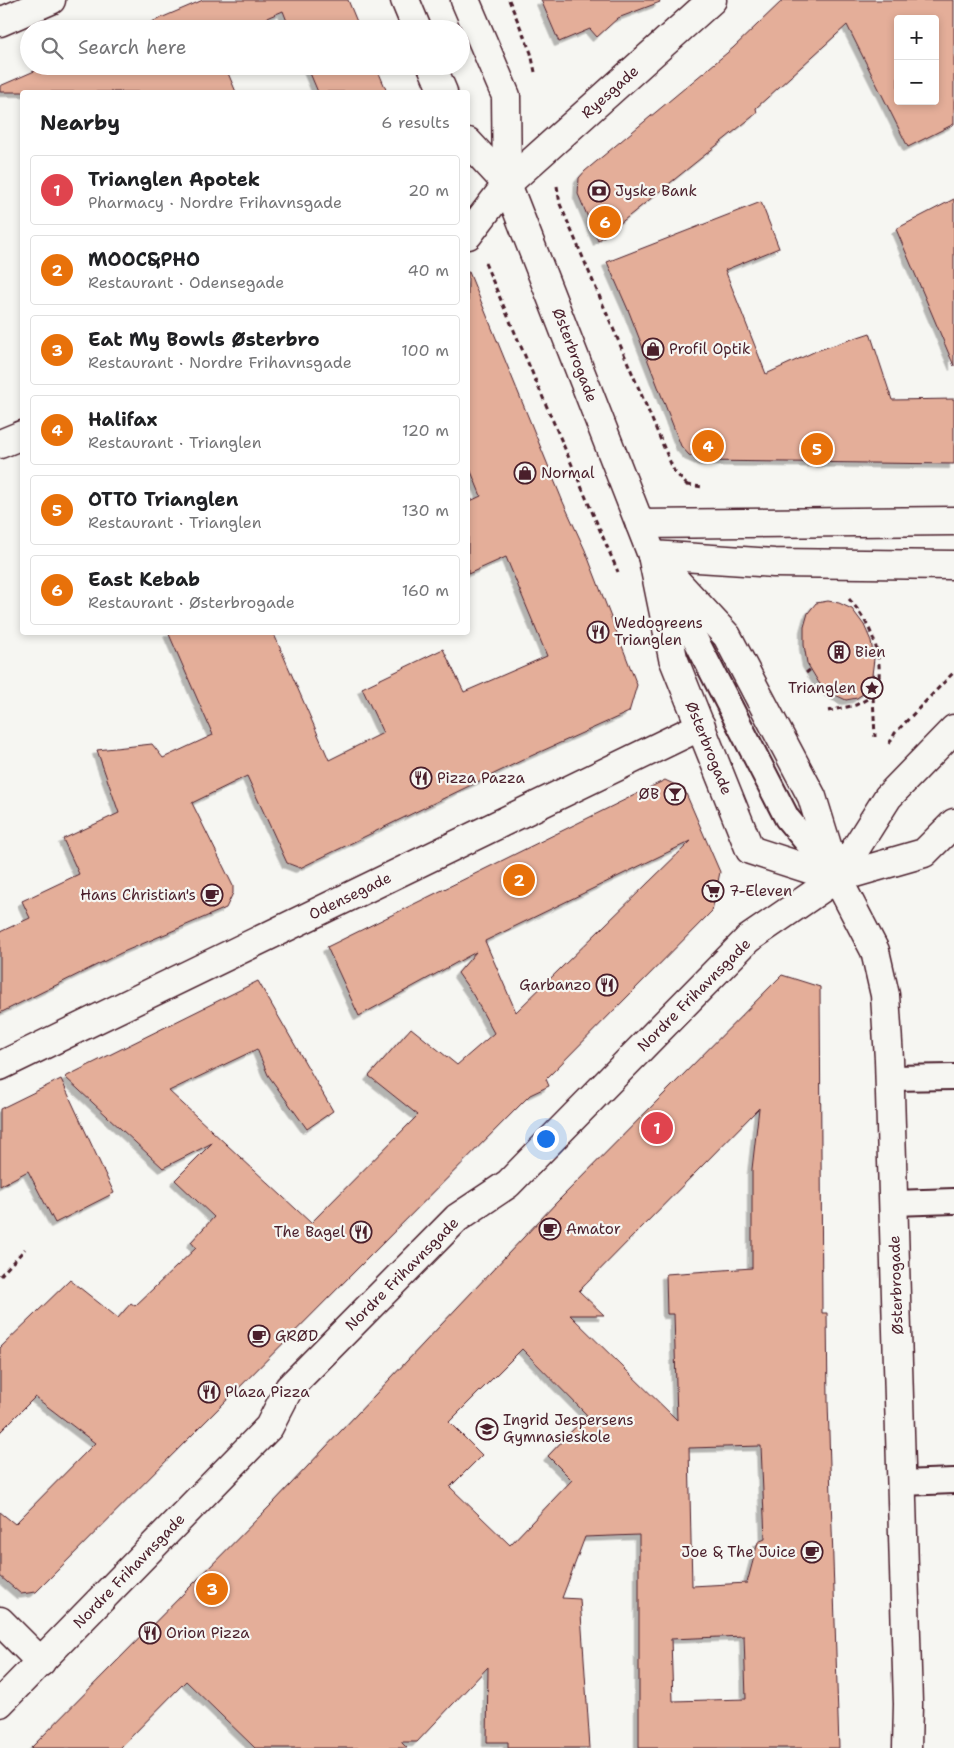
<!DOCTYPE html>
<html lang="en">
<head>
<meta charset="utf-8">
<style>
  :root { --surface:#fff; --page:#f6f6f6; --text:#202124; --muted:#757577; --line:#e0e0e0; --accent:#4a1f2b }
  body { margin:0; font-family:"Shantell Sans",sans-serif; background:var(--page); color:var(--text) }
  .controls { position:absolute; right:15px; top:15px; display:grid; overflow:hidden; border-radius:5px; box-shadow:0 2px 8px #0003 }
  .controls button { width:45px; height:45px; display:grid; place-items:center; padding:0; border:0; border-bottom:1px solid var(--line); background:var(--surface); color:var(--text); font:25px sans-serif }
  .you { position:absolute; left:545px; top:1138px; width:18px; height:18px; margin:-12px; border:4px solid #fff; border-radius:50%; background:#1a73e8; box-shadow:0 0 0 8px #1a73e833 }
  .badge { display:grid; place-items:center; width:32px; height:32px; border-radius:50%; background:var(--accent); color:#fff; font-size:16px; font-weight:700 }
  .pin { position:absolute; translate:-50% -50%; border:2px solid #fff; box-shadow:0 1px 5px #0006 }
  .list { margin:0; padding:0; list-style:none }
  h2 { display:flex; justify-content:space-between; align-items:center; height:65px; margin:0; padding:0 20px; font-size:21px }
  h2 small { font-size:16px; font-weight:400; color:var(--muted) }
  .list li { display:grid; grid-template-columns:32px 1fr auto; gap:15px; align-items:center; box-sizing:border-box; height:70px; margin:0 10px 10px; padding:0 10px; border:1px solid var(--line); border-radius:5px }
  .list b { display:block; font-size:19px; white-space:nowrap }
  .list p { margin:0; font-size:16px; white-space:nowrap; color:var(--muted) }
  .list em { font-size:16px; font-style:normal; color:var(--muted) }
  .icon { flex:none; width:28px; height:28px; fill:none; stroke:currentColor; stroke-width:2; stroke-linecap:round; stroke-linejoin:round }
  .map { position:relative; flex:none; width:954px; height:1748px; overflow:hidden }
  .search { position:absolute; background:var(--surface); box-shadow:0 2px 8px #0003; left:20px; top:20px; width:450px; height:55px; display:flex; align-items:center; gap:12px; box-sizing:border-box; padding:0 18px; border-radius:28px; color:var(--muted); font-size:19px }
  .panel { position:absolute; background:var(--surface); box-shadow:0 2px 8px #0003; left:20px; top:90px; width:450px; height:545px; border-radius:5px }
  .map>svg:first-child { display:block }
  .building { fill:#e4ae99; stroke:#4a1f2b; fill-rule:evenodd; filter:url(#shadow) }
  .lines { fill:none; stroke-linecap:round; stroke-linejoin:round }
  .lane-casing { stroke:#4a1f2b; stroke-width:28 }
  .street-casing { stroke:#4a1f2b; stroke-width:31 }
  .secondary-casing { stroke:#4a1f2b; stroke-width:31 }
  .path { stroke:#4a1f2b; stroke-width:3; stroke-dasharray:5 4; stroke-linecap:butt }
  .lane { stroke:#f6f6f2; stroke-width:24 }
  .street { stroke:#f6f6f2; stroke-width:28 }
  .secondary { stroke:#f6f6f2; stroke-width:28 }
  .labels { text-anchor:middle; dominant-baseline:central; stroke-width:4.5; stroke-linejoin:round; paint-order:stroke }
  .street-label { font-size:15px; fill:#4a1f2b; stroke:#f6f6f2 }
  .poi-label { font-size:15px; fill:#4a1f2b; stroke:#f6f6f2; text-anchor:start }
</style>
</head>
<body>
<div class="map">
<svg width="954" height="1748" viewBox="0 0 954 1748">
  <defs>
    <filter id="shadow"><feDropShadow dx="-4.5" dy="4.5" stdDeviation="0" flood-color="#0004"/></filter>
  </defs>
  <rect width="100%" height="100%" fill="#f6f6f2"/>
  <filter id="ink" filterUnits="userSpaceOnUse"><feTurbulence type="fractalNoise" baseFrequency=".02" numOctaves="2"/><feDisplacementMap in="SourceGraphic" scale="10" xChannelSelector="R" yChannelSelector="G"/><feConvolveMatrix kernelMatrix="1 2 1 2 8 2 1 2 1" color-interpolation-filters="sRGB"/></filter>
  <g filter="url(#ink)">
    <g class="building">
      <polygon points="203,0 348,0 360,29 290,29 283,11 241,29 135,29"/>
      <polygon points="541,0 659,0 660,2 618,18 597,37 590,29 559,42"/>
      <path d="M 783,0 L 954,0 L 954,124 L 908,147 L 847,25 L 756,108 L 757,113 L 598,241 L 578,194 L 579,178 L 585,171 L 733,48 ZM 898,19 L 935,19 L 935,101 L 898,101 Z"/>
      <polygon points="46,66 225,66 236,92 0,92 0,86"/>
      <polygon points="307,66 376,66 387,92 318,92"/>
      <polygon points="954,199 954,366 896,229"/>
      <polygon points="761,202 779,248 725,270 766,374 816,351 870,333 892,400 954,399 954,464 703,461 689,455 681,446 629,312 607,262"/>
      <polygon points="468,272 469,272 563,502 585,550 637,685 629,712 531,756 300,868 287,863 247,776 192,803 233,886 233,893 226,908 121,953 0,1013 0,932 30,918 22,901 79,874 63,839 119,813 97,750 152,744 163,758 213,735 168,632 273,632 329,760 383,733 362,688 443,649 464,692 547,656 506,557 468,574 468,502 481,496 468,464"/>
      <polygon points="828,601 839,603 852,609 864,625 871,641 874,659 872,675 867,691 857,698 846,700 831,693 819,683 807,663 804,645 804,627 808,613 816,603"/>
      <path d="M 665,780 L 684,789 L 720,872 L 712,911 L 546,1079 L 549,1086 L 530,1095 L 36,1592 L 21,1594 L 0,1576 L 0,1512 L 15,1524 L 95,1443 L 35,1397 L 0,1432 L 0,1348 L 70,1280 L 118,1318 L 131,1303 L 135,1306 L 196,1248 L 191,1242 L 214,1217 L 175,1180 L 212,1143 L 163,1168 L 65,1077 L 258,981 L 333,1111 L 307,1129 L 268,1075 L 257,1049 L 169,1091 L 311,1223 L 418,1115 L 369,1076 L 411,1028 L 457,1065 L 494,1033 L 472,993 L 458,973 L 476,952 L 359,1016 L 327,947 ZM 691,841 L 516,1012 L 485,941 Z"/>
      <path d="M 782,975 L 820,987 L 822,1313 L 827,1313 L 828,1402 L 839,1748 L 639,1748 L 639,1535 L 585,1537 L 562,1598 L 580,1599 L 590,1748 L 508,1748 L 508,1742 L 487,1742 L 488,1667 L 417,1742 L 401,1742 L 407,1748 L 255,1748 L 186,1681 L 120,1748 L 31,1748 L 274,1502 L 557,1202 ZM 759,1108 L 752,1169 L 752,1268 L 666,1274 L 667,1314 L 674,1314 L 677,1420 L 570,1315 L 604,1315 L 579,1291 ZM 522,1349 L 587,1415 L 548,1456 L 572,1480 L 510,1545 L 450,1487 L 482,1455 L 449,1422 ZM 761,1446 L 765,1539 L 758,1542 L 747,1583 L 692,1586 L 689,1448 ZM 744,1636 L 746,1699 L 673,1701 L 671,1639 Z"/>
      <polygon points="61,1079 114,1193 55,1223 28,1171 0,1186 0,1109"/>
    </g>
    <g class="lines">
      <g class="lane-casing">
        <g id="lane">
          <polyline points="661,572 787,818 835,876"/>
          <polyline points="890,1078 954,1077"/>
          <polyline points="894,1203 954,1201"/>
          <polyline points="902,1483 954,1481"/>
        </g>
      </g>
      <g class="street-casing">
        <g id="street">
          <polyline points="0,22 51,0"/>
          <polyline points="468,235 507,184 712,0"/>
          <polyline points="0,444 22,435"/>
          <polyline points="0,1066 701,726"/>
          <polyline points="0,1621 41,1662"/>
        </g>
      </g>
      <g class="secondary-casing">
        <g id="secondary">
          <polyline points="405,0 417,29"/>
          <polyline points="465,0 506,96 507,184 652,555 673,658 750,850 837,878"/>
          <polyline points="432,66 443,92"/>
          <polyline points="468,142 507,184"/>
          <polyline points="640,524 954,521"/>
          <polyline points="652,555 727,636 812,797 837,878 875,951 885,995 889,1059 908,1704 907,1748"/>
          <polyline points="652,555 774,563 954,565"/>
          <polyline points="837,878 888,797 954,729"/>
          <polyline points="0,1703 269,1427 289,1388 457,1218 508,1184 748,939 837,878 924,853 954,823"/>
        </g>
      </g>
      <g class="path">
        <polyline points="509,0 531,53 535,72"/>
        <polyline points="557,186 560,204 674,471 687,485 688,488"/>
        <polyline points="485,263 618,572"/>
        <polyline points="687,485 703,487"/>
        <path d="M 849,599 C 868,620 881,648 879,677"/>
        <polyline points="806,673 811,669"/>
        <polyline points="867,691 873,696 875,737"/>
        <polyline points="828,711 856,705 873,696 879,677 872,675"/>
        <polyline points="889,744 895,733 954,672"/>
        <polyline points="0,1276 25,1249"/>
      </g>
      <use href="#lane" class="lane"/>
      <use href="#street" class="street"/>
      <use href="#secondary" class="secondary"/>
    </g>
  </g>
  <defs>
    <g id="bank-ring" transform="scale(1.125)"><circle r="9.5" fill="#f6f6f2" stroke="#4a1f2b" stroke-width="1.5"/><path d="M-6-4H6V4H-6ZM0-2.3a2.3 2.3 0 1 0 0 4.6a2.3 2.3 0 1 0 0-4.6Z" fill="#4a1f2b"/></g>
    <g id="shop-ring" transform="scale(1.125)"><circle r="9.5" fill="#f6f6f2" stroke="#4a1f2b" stroke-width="1.5"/><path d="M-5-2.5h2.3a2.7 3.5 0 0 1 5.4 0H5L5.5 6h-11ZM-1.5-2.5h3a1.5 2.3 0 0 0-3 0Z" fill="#4a1f2b"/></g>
    <g id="restaurant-ring" transform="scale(1.125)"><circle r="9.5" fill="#f6f6f2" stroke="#4a1f2b" stroke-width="1.5"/><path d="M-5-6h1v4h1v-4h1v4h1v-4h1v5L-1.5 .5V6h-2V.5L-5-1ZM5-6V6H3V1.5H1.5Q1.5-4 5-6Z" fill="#4a1f2b"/></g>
    <g id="building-ring" transform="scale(1.125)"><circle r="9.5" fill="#f6f6f2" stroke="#4a1f2b" stroke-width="1.5"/><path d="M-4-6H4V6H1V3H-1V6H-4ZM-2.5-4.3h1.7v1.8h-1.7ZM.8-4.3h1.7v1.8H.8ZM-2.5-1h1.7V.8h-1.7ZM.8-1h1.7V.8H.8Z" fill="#4a1f2b"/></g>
    <g id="sight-ring" transform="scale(1.125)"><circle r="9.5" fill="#f6f6f2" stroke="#4a1f2b" stroke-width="1.5"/><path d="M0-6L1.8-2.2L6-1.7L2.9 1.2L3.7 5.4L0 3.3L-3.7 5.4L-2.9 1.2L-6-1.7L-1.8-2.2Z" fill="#4a1f2b"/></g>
    <g id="bar-ring" transform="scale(1.125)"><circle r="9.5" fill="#f6f6f2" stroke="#4a1f2b" stroke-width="1.5"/><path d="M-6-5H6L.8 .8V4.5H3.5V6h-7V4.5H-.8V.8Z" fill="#4a1f2b"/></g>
    <g id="supermarket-ring" transform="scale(1.125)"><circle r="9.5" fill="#f6f6f2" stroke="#4a1f2b" stroke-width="1.5"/><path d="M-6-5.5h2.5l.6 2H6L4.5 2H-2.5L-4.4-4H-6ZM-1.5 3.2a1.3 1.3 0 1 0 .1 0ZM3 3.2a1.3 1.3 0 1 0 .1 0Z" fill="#4a1f2b"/></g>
    <g id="cafe-ring" transform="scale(1.125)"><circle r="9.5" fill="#f6f6f2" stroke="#4a1f2b" stroke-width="1.5"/><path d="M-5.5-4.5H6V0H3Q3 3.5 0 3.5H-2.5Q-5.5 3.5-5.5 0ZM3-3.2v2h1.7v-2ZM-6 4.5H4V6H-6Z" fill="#4a1f2b"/></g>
    <g id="school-ring" transform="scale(1.125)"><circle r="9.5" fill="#f6f6f2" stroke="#4a1f2b" stroke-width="1.5"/><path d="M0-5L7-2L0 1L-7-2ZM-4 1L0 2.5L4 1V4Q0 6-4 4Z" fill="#4a1f2b"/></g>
  </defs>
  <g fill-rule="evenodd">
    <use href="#bank-ring" x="599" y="191"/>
    <use href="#shop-ring" x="653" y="349"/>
    <use href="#shop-ring" x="525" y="473"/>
    <use href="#restaurant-ring" x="598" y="632"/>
    <use href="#building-ring" x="839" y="652"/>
    <use href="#sight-ring" x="872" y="688"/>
    <use href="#restaurant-ring" x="421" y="778"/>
    <use href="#bar-ring" x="675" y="794"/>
    <use href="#supermarket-ring" x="713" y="891"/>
    <use href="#cafe-ring" x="212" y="895"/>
    <use href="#restaurant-ring" x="607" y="985"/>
    <use href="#cafe-ring" x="550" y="1229"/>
    <use href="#restaurant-ring" x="361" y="1232"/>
    <use href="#cafe-ring" x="259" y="1336"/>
    <use href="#restaurant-ring" x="209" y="1392"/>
    <use href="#school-ring" x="487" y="1429"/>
    <use href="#cafe-ring" x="812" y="1552"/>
    <use href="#restaurant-ring" x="150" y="1633"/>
  </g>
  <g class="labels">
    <g class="street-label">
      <text transform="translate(610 92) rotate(-42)">Ryesgade</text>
      <text transform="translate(575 355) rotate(69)">Østerbrogade</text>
      <text transform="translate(709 748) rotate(68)">Østerbrogade</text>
      <text transform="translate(350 896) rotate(-26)">Odensegade</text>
      <text transform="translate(694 995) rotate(-45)">Nordre Frihavnsgade</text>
      <text transform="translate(402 1274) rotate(-45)">Nordre Frihavnsgade</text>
      <text transform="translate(896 1285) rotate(-92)">Østerbrogade</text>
      <text transform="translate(129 1571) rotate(-46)">Nordre Frihavnsgade</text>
    </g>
    <g class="poi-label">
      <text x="615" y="191">Jyske Bank</text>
      <text x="669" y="349">Profil Optik</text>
      <text x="541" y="473">Normal</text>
      <text x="614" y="623">Wedogreens<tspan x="614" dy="17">Trianglen</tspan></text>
      <text x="855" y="652">Bien</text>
      <text x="856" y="688" text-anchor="end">Trianglen</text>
      <text x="437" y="778">Pizza Pazza</text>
      <text x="659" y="794" text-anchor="end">ØB</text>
      <text x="729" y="891">7-Eleven</text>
      <text x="196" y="895" text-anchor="end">Hans Christian's</text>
      <text x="591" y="985" text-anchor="end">Garbanzo</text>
      <text x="566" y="1229">Amator</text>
      <text x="345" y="1232" text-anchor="end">The Bagel</text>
      <text x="275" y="1336">GRØD</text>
      <text x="225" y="1392">Plaza Pizza</text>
      <text x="503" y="1420">Ingrid Jespersens<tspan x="503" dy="17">Gymnasieskole</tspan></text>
      <text x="796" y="1552" text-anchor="end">Joe &amp; The Juice</text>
      <text x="166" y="1633">Orion Pizza</text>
    </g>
  </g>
</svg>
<div class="controls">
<button>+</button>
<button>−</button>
</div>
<div class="you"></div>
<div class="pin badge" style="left:657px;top:1128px;background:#e0444e">1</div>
<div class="pin badge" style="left:519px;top:880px;background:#e8710a">2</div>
<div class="pin badge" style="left:212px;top:1589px;background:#e8710a">3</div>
<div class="pin badge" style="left:708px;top:446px;background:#e8710a">4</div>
<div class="pin badge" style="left:817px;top:449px;background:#e8710a">5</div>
<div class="pin badge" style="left:605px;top:222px;background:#e8710a">6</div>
<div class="search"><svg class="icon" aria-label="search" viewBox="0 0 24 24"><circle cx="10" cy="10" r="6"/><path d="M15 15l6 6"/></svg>Search here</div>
<section class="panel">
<h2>Nearby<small>6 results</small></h2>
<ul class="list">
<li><span class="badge" style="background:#e0444e">1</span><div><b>Trianglen Apotek</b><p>Pharmacy · Nordre Frihavnsgade</p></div><em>20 m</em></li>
<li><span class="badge" style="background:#e8710a">2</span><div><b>MOOC&amp;PHO</b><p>Restaurant · Odensegade</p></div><em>40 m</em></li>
<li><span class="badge" style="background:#e8710a">3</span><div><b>Eat My Bowls Østerbro</b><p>Restaurant · Nordre Frihavnsgade</p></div><em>100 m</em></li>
<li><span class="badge" style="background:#e8710a">4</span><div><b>Halifax</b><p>Restaurant · Trianglen</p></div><em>120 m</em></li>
<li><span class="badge" style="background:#e8710a">5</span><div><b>OTTO Trianglen</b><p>Restaurant · Trianglen</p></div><em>130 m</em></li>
<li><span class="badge" style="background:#e8710a">6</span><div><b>East Kebab</b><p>Restaurant · Østerbrogade</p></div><em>160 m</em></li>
</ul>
</section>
</div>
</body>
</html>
